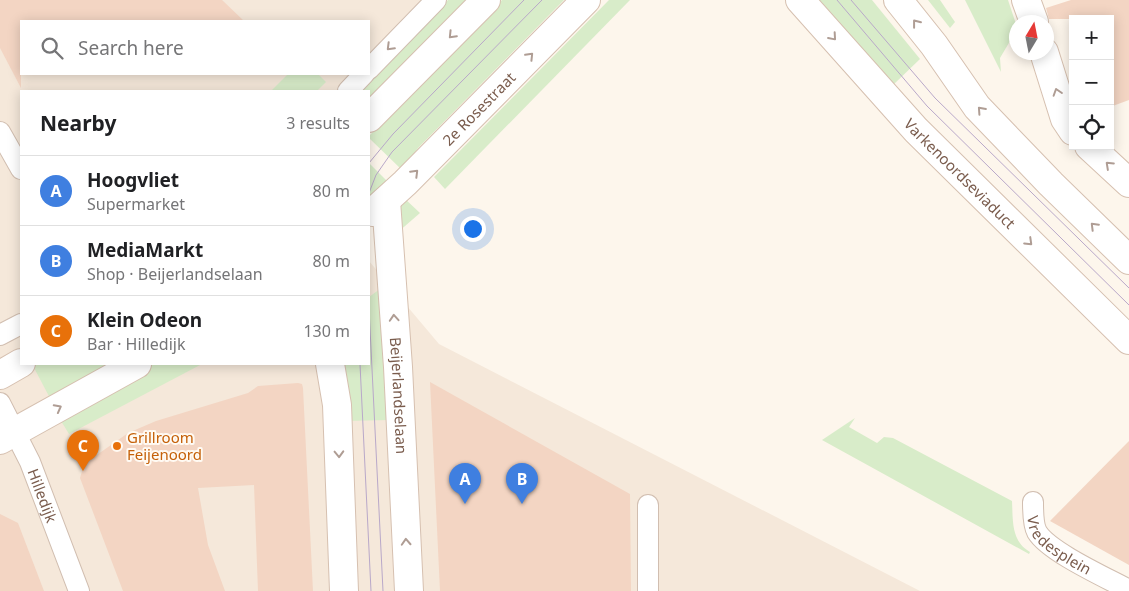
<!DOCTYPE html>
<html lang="en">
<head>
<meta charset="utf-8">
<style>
  :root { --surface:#fff; --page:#f2f2f2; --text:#202124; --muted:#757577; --line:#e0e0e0; --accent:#db2777 }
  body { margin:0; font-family:"Noto Sans",sans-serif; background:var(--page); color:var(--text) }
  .controls { position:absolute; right:15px; top:15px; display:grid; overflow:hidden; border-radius:0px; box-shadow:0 2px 12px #0003 }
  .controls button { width:45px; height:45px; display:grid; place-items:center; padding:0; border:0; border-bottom:1px solid var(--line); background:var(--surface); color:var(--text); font:25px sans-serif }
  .compass { position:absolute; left:1009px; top:15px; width:45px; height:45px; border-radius:50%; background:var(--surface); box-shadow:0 2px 12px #0003; rotate:10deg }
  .you { position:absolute; left:472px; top:228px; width:18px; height:18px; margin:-12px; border:4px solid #fff; border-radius:50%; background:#1a73e8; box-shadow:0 0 0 8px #1a73e833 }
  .badge { display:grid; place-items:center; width:32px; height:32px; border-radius:50%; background:var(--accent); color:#fff; font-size:16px; font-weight:700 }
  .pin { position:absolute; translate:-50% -41px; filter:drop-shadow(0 1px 2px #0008) }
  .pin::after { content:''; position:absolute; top:26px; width:18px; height:15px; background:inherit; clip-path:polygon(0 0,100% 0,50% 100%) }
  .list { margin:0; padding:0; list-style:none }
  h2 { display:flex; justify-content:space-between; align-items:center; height:65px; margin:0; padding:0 20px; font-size:21px }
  h2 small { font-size:16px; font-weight:400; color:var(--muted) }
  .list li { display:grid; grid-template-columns:32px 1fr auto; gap:15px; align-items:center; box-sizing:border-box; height:70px; padding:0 20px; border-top:1px solid var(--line) }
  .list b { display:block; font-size:19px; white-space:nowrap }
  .list p { margin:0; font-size:16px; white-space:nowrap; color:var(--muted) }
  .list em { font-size:16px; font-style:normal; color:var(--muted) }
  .icon { flex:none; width:28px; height:28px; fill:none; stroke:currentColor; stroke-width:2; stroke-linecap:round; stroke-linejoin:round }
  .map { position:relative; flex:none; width:1129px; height:591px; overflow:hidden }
  .search { position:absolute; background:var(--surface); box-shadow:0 2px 12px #0003; left:20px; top:20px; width:350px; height:55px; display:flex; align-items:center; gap:12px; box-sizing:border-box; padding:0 18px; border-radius:0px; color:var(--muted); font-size:19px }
  .panel { position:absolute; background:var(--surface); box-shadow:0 2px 12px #0003; left:20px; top:90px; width:350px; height:275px; border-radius:0px }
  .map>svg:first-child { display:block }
  .residential { fill:#f5e8da; fill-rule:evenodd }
  .green { fill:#d8ecc9 }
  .building { fill:#f3d5c3 }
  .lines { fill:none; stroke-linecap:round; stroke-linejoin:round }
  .street-casing { stroke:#d1beb0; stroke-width:22 }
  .secondary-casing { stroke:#d6c0b0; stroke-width:30 }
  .street { stroke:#fff; stroke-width:20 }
  .secondary { stroke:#fff; stroke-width:28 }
  .tram { stroke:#b9a8c9; stroke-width:1 }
  .oneway { stroke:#af9d94 }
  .food-dot { fill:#e8710a; stroke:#fffaf3; stroke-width:2 }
  .labels { text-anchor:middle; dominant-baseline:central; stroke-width:4; stroke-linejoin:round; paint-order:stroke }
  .street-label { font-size:15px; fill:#7a5c4d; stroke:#fffaf3 }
  .food-label { font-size:15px; fill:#c56008; stroke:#fffaf3; text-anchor:start }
</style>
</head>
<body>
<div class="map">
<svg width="1129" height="591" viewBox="0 0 1129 591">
  <rect width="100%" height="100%" fill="#fdf6ec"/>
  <path class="residential" d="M 0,0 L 440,0 L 353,91 L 21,91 L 21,364 L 369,364 L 369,261 L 439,344 L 920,591 L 0,591 ZM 21,21 L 369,21 L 369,74 L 21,74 Z"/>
  <g class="green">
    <polygon points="448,0 469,0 369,102 369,91 358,91"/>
    <polygon points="502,0 564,0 418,148 402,170 369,138 369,136"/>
    <polygon points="609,0 630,0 445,189 434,177"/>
    <polygon points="815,0 872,0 920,59 893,85"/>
    <polygon points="928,0 940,0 955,22 950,28"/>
    <polygon points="965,0 1008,0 1016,24 1013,36 1000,58 1001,72"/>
    <polygon points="288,74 318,74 326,82 317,91 271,91"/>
    <polygon points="369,163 390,184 369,204"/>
    <polygon points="403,197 420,213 397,233 395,218"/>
    <polygon points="384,286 391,420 345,421 340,364 369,364 369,297"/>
    <polygon points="32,364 121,364 52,402"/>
    <polygon points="153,364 202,364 69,434 58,416"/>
    <path d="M 855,418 L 849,427 L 877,443 L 884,437 L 893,438 L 1012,501 C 1013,521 1011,541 1030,552 L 1029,554 L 822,440 Z"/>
  </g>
  <g class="building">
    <polygon points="0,0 222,0 244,21 21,21 21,88 0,48"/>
    <polygon points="1071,0 1129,0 1129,100 1110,107 1110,19 1049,19 1046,8"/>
    <polygon points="430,382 630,494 631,591 440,591"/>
    <polygon points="298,383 302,384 303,388 313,591 258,591 254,485 198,488 208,545 225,591 123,591 80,478 84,464 128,433 156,421 248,393 258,386"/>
    <polygon points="1129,441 1129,565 1050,521"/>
    <polygon points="0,514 18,523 44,591 0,591"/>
  </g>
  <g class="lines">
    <g class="street-casing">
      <g id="street">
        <polyline points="369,69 436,0"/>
        <polyline points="348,91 364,74"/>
        <polyline points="0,132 21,169"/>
        <polyline points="0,335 21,324"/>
        <path id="s1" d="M 0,403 L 30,462 L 79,591"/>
        <path id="s2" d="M 1033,502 C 1033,511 1033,525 1037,532 C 1049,552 1107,578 1129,590"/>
        <polyline points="648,505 648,591"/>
      </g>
    </g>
    <g class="secondary-casing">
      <g id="secondary">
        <path id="s3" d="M 800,0 L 916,130 L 1129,340"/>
        <polyline points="898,0 934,45 977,107 1051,184 1129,260"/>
        <polyline points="1026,0 1034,22"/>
        <polyline points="1044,52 1065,119 1073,131"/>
        <polyline points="369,118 486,0"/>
        <polyline points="1089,146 1129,183"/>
        <path id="s4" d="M 386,201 L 398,367 L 409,591"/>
        <path id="s5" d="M 373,212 L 405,183 L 586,0"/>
        <polyline points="330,364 337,405 344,591"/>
        <polyline points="0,375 21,363"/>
        <polyline points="0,440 137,364"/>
      </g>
    </g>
    <use href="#street" class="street"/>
    <use href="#secondary" class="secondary"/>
    <g class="tram">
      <polyline points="837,0 927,106 1129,305"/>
      <polyline points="851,0 935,98 1129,288"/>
      <polyline points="369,163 393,134 524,0"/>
      <polyline points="369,193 376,175 392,152 542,0"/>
      <polyline points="369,308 383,591"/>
      <polyline points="360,364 371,591"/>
    </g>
  </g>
  <defs><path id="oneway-chevron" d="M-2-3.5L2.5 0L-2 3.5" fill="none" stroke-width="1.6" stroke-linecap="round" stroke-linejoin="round" transform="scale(1.25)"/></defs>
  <g class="oneway">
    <use href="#oneway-chevron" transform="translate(916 23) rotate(-128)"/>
    <use href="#oneway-chevron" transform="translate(452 35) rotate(134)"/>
    <use href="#oneway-chevron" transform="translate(833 37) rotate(49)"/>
    <use href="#oneway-chevron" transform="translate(390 47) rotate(135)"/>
    <use href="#oneway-chevron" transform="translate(530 56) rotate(-46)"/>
    <use href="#oneway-chevron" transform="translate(1057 92) rotate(-108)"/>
    <use href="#oneway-chevron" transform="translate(981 110) rotate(-132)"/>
    <use href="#oneway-chevron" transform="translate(1109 165) rotate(-137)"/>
    <use href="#oneway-chevron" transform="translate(415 173) rotate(-45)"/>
    <use href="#oneway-chevron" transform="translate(1094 226) rotate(-135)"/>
    <use href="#oneway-chevron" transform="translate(1029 242) rotate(44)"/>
    <use href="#oneway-chevron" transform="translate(394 318) rotate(-94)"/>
    <use href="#oneway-chevron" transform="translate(58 408) rotate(-28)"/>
    <use href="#oneway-chevron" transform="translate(339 454) rotate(88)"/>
    <use href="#oneway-chevron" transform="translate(406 542) rotate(-93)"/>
  </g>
  <circle class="food-dot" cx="117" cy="446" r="5"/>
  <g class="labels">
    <g class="street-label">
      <text stroke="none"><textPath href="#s5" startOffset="148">2e Rosestraat</textPath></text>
      <text stroke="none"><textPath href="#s3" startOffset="236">Varkenoordseviaduct</textPath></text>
      <text stroke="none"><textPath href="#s4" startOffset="195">Beijerlandselaan</textPath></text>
      <text stroke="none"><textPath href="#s1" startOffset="102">Hilledijk</textPath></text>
      <text stroke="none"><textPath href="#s2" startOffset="55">Vredesplein</textPath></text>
    </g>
    <g class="food-label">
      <text x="127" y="437">Grillroom<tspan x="127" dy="17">Feijenoord</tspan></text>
    </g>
  </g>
</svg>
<div class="controls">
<button>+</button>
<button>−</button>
<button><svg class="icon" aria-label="locate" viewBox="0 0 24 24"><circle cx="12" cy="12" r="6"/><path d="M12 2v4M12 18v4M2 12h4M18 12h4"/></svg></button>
</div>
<svg class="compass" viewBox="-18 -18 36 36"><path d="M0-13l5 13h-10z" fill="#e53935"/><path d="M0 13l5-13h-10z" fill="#757577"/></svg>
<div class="you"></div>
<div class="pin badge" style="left:465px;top:504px;background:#3f7fe0">A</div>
<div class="pin badge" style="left:522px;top:504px;background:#3f7fe0">B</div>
<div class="pin badge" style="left:83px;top:471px;background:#e8710a">C</div>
<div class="search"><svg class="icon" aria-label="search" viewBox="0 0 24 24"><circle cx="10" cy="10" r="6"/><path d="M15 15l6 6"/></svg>Search here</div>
<section class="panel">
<h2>Nearby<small>3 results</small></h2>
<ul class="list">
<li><span class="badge" style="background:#3f7fe0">A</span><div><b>Hoogvliet</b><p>Supermarket</p></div><em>80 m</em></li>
<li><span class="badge" style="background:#3f7fe0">B</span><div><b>MediaMarkt</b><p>Shop · Beijerlandselaan</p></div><em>80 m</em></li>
<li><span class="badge" style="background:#e8710a">C</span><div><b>Klein Odeon</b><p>Bar · Hilledijk</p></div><em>130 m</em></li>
</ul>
</section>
</div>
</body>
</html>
